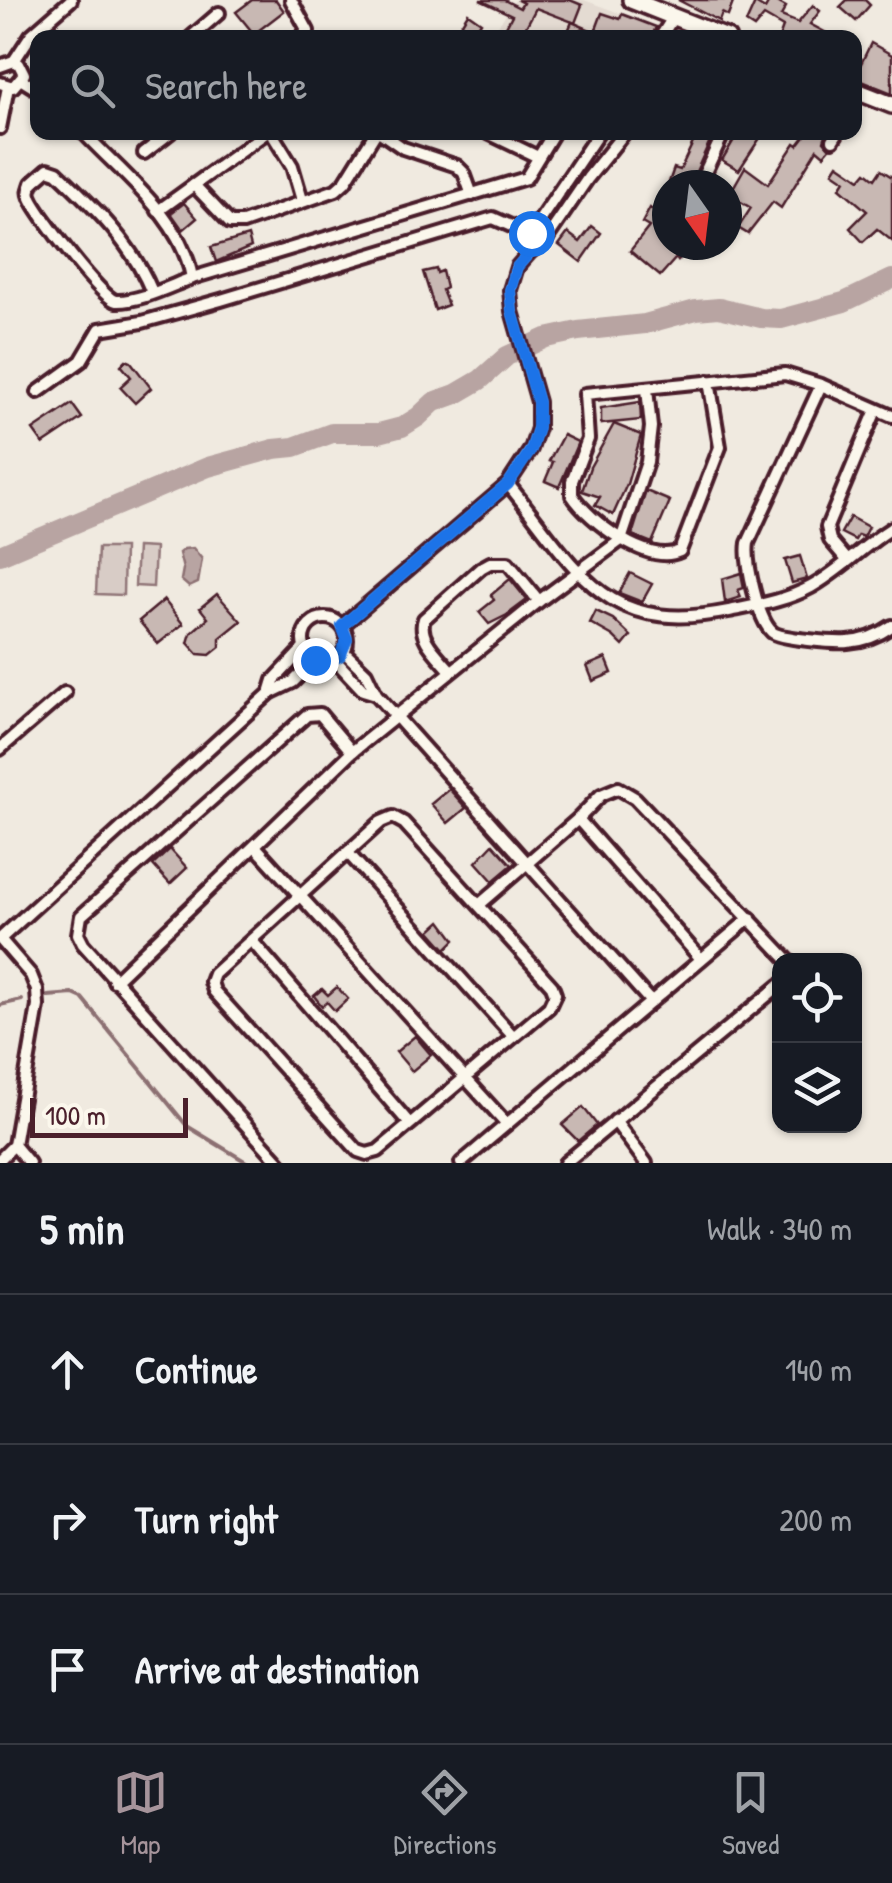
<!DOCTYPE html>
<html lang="en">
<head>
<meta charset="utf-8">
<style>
  :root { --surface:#171b24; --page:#20242c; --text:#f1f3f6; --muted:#9ea1a6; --line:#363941; --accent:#a6949b }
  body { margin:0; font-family:"Patrick Hand",sans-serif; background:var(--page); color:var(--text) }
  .controls { position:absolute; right:30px; bottom:30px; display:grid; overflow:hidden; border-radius:20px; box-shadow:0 2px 8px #0004 }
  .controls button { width:90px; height:90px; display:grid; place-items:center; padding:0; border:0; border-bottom:2px solid var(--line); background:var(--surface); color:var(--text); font:50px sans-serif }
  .compass { position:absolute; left:652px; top:170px; width:90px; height:90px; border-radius:50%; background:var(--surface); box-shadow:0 2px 8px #0004; rotate:166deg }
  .scale { position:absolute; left:30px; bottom:25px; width:158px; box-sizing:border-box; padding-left:10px; border:5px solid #4a1f2b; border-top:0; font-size:28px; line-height:35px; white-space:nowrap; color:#4a1f2b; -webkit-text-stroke:8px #fbf7ec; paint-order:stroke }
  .stop { position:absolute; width:30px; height:30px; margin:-22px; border:8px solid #1a73e8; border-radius:50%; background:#fff }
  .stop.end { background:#1a73e8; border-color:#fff; box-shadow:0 2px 10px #0008 }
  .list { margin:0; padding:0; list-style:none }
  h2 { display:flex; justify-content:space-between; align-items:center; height:130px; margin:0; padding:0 40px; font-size:42px }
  h2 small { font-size:32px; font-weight:400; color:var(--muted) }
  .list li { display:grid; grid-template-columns:65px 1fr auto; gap:30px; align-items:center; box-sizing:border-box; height:150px; padding:0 40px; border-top:2px solid var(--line) }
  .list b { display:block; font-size:38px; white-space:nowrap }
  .list em { font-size:32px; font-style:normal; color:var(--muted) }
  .icon { flex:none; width:55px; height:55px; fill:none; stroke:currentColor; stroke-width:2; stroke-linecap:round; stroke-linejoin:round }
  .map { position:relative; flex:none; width:892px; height:1163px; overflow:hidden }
  .search { position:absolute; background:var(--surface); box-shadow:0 2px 8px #0004; left:30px; right:30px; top:30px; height:110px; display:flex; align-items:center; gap:25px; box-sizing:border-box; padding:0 35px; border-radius:20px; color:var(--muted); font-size:38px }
  .sheet { height:580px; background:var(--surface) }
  nav { display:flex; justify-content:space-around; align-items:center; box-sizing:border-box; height:140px; border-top:2px solid var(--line); background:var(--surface); font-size:28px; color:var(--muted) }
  nav a { display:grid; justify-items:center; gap:5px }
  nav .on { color:var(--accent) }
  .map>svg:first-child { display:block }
  .built { fill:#e4dbd2 }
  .green { fill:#d8ccc6; stroke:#917678; stroke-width:2.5 }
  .water { fill:#b8a4a2; stroke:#8c6f72; stroke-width:2.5 }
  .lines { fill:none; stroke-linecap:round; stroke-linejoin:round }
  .stream { stroke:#8c6f72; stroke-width:4 }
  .river { stroke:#b8a4a2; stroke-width:20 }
  .building { fill:#c8b8b3; stroke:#4a1f2b; stroke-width:2.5 }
  .street-casing { stroke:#4a1f2b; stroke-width:18 }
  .primary-casing { stroke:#4a1f2b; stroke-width:22 }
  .street { stroke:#fbf7ec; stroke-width:10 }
  .primary { stroke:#fbf7ec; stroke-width:15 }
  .route { stroke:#1a73e8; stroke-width:12 }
</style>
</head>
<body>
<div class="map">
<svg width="892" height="1163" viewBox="0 0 892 1163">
  <rect width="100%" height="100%" fill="#f0eae0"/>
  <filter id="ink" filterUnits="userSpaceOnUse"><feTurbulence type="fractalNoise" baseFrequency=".01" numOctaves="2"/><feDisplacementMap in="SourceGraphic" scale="20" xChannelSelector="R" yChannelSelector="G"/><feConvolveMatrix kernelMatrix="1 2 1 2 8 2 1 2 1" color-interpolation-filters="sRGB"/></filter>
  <g filter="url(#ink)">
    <polygon class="built" points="515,0 584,0 622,14 610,37 490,38"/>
    <g class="green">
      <polygon points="137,547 155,548 153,587 135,586"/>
      <polygon points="98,548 124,548 123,595 96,594"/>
    </g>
    <polygon class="water" points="193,548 202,559 198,583 189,587 181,580 183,569 179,553 184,549"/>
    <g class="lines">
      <g class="stream">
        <polyline points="48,996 73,994 82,998 187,1126 248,1163"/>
        <polyline points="0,1005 22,1000"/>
      </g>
      <polyline class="river" points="0,555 208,467 274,449 294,447 332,433 379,433 402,427 418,417 434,402 456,394 480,380 507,356 546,338 578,331 645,324 696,310 719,308 761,318 781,319 844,302 892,279"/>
    </g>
    <g class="building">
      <polygon points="252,0 276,0 284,11 254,34 236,12"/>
      <polygon points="480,0 504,0 520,8 523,3 517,0 570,0 582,5 575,23 536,8 520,38 500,38 512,15"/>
      <polygon points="678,0 734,0 728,16 722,13 719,21"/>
      <polygon points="770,0 781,0 779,3 786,7 781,16 798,23 813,5 820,11 810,24 836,38 779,38 783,27 764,16 754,28 746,23 755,3 765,9"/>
      <polygon points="847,0 865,0 870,5 856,21 840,7"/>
      <polygon points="468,13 481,22 471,38 447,38 458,29"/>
      <polygon points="602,13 620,19 622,14 656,27 651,38 565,38 572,22 595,32"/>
      <polygon points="871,43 892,55 892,93 854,78"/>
      <polygon points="698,132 714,132 690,185 668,185 674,168 680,170"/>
      <polygon points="733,132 764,132 739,170 722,160 735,138"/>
      <polygon points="808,132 827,132 824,141 830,148 824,155 817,149 781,208 773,202 748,234 738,228 751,208 729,195 745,167 768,184 795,143 798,145"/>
      <polygon points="838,164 860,179 866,172 875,179 881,170 892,177 892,241 877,229 863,242 850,228 867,211 840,188 845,180 833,172"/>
      <polygon points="184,203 197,218 183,230 171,213"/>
      <polygon points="661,204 667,209 667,245 694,245 678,261 676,258 660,276 630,251 649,227 642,223 650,208 654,211"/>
      <polygon points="592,226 601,233 581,262 559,245 568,233 580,242"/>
      <polygon points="248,236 251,247 216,262 211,247"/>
      <polygon points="436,269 437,273 442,271 446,288 442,290 448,305 435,310 423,272"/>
      <polygon points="126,360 131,362 151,388 135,403 120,387 131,377 121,365"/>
      <polygon points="640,402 641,420 601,424 601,408"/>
      <polygon points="72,404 82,418 43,444 33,430"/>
      <polygon points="614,424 641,435 627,484 613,515 595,505 600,497 582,491 590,467"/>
      <polygon points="563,435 578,442 559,487 545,481 553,462 549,461"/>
      <polygon points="646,491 670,501 652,543 632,535"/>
      <polygon points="850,517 868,527 863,537 858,535 855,540 841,533"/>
      <polygon points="800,556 807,579 792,583 785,560"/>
      <polygon points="630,573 652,584 642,602 619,593"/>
      <polygon points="741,573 744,588 738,590 741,597 725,602 722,579"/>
      <polygon points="510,579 527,600 507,615 489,624 479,612 494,600 491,595"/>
      <polygon points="217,594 241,621 220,638 220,647 210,655 198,654 188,643 191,633 208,618 200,608"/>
      <polygon points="164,600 183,624 158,644 139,621"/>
      <polygon points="596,611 613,619 631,636 623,646 613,636 590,623"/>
      <polygon points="606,658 612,673 593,681 587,666"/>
      <polygon points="449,789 466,808 448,823 431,804"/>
      <polygon points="493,844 512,865 493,881 476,862"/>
      <polygon points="170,849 187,868 170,884 153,865"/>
      <polygon points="441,921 455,940 446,949 430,931"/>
      <polygon points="337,987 348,999 335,1011 327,1002 322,1006 314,996 322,989 328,995"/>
      <polygon points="415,1036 431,1055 412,1071 396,1052"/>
      <polygon points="583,1107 597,1125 578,1141 562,1125"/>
    </g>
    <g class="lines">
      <g class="street-casing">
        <g id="street">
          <polyline points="291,0 308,31 299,38"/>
          <polyline points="190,38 219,13"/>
          <polyline points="660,38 674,16"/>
          <polyline points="14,61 31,35 71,0"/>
          <polyline points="0,66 14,61 19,64 24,74 13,87 0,83"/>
          <polyline points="22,80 38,90"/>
          <polyline points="0,128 8,87"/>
          <path d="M 83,132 C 122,174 182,218 192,278"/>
          <polyline points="271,132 292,166 302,200"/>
          <polyline points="380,132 403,148 457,166 464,173 472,195"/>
          <polyline points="486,132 538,157"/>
          <polyline points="833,140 838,132"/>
          <polyline points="144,153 171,132"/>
          <polyline points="194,185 230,223 243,223 336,190 345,182 376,132"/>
          <polyline points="699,185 724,132"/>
          <polyline points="158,211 267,132"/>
          <polyline points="530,252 531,233 599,132"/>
          <path d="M 152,292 C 132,243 95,208 57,172 L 48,169 L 32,183 C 30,190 28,191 31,198 C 37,213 103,300 116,301 C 139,302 170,286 192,278 L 526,178 L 554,132"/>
          <path d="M 709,381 L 720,447 L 680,551 C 648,566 589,521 572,495 L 572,481 L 588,439 L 585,394 L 785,374 L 821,385 L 892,416"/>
          <path d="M 821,385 L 748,543 C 745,562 758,619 772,632 C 780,639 836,643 848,642 C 864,641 879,635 892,626"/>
          <polyline points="38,392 81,361 100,329 142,322 221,300 493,218 545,241"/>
          <path d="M 508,484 C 579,571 603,636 729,611 C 758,605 785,601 811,587 C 840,571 864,545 892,528"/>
          <polyline points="847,560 830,540 827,527 876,410"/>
          <circle cx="325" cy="640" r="22"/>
          <polyline points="342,626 508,484 531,449 538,428 538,402 512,311 510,290 517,267 530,252 545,241 588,178 625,132"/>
          <polyline points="344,652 366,673 376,694 651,1002"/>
          <polyline points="335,660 363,690 376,694"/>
          <path d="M 451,671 C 439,656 417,639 424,619 L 481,568 L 490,563 L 508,563 L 539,601"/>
          <polyline points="270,693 274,680 304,648"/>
          <polyline points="0,749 65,693"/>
          <polygon points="393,817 404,823 552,986 555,994 549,1007 378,1151 367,1154 358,1151 214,991 211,982 214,974 381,822"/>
          <polyline points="578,819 701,959"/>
          <polyline points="255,846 507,1124"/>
          <polyline points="348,853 512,1035"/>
          <polyline points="479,905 578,819 601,795 618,788 635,798 789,961"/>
          <polyline points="252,941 409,1123"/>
          <polyline points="114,981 352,752 539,601 621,540 647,462 651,427 647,389"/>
          <polyline points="615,1121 646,1163"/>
          <polyline points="14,1145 29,1163"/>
          <polyline points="0,1159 14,1145 38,1006 37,990 31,975 0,939 270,693 293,682 315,660"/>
          <polyline points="280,1163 83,944 78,934 81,916 307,715 320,714 352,752"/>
          <polyline points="461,1163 750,918"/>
          <polyline points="565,1163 780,985"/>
        </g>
      </g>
      <g class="primary-casing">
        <g id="primary">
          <polyline points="631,0 727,38"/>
          <polyline points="854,90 892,105"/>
        </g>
      </g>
      <use href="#street" class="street"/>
      <use href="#primary" class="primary"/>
    </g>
  </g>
  <g class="lines" filter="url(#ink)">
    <polyline class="route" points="315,660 328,662 340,656 347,639 342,626 508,484 531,450 538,428 538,402 512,311 510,290 517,267 530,252 531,233"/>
  </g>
</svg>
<div class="controls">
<button><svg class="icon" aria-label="locate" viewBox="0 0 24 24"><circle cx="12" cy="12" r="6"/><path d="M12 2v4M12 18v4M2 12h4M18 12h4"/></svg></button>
<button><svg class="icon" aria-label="layers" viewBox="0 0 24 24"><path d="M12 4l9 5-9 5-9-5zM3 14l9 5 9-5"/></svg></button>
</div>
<svg class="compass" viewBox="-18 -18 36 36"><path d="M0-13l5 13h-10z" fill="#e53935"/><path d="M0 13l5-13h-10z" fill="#9ea1a6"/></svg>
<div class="scale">100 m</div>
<div class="stop" style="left:531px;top:233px"></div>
<div class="stop end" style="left:315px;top:660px"></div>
<div class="search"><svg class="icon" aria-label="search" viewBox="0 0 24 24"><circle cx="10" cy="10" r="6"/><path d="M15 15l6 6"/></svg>Search here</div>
</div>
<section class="sheet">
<h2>5 min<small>Walk · 340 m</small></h2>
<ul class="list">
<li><svg class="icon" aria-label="ahead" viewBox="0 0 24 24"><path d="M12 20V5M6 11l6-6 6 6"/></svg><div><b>Continue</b></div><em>140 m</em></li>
<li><svg class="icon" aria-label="right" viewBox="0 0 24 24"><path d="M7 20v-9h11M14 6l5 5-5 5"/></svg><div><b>Turn right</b></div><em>200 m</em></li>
<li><svg class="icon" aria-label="arrive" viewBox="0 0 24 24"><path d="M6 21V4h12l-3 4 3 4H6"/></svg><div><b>Arrive at destination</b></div></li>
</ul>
</section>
<nav>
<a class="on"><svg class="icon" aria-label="map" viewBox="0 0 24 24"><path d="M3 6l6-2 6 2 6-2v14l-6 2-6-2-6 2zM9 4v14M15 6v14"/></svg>Map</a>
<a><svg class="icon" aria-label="directions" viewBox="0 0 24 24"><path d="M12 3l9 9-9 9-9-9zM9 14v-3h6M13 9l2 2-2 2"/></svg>Directions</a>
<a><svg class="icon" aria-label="saved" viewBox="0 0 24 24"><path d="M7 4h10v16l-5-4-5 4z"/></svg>Saved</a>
</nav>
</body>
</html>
